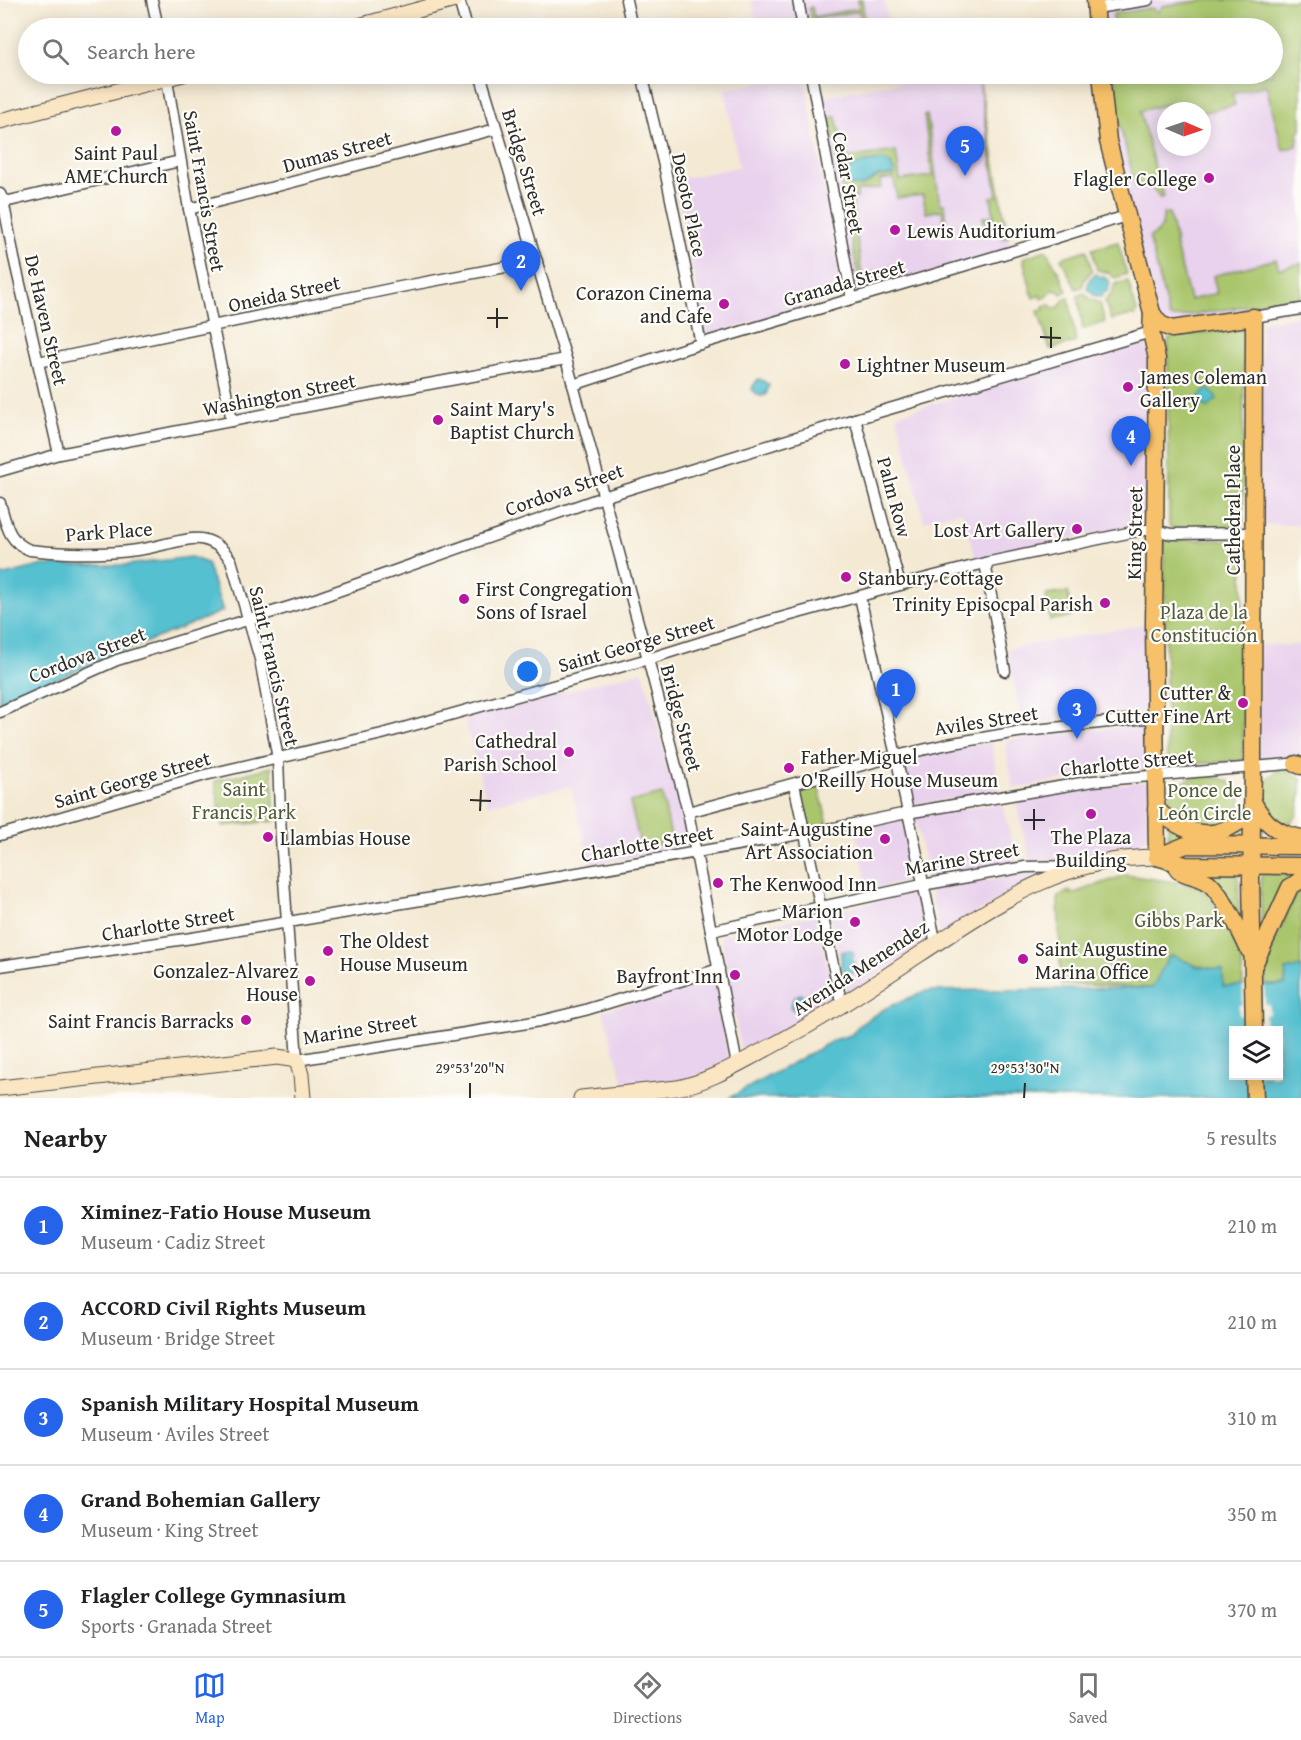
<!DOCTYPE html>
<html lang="en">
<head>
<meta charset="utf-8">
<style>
  :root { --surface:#fff; --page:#f6f6f6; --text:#202124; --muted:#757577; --line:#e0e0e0; --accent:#2563eb }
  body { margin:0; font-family:"Gentium Book Plus",serif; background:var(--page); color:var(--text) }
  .controls { position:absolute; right:18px; bottom:18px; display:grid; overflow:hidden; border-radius:0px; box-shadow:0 3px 15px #0003 }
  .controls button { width:54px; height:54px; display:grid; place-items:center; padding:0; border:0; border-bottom:2px solid var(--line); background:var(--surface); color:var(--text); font:30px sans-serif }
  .compass { position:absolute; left:1157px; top:102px; width:54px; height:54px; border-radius:50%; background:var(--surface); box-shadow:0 3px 15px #0003; rotate:92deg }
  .you { position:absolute; left:528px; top:672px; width:21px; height:21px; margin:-15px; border:4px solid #fff; border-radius:50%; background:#1a73e8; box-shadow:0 0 0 9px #1a73e833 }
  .badge { display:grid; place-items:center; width:39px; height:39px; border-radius:50%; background:var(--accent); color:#fff; font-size:20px; font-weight:700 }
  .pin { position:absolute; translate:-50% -50px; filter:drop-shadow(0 2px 3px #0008) }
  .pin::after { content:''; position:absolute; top:32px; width:21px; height:18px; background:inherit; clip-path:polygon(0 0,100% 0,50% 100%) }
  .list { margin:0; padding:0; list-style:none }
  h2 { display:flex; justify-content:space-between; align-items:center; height:78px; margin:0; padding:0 24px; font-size:26px }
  h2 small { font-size:20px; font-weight:400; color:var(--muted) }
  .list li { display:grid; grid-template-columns:39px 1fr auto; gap:18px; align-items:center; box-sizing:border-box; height:96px; padding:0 24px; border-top:2px solid var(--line) }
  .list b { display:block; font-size:22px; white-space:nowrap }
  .list p { margin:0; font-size:20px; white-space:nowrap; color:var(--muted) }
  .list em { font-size:20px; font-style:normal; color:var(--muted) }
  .icon { flex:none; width:33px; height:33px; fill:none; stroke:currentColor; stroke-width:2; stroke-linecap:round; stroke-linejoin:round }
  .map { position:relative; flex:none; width:1301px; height:1098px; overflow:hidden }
  .search { position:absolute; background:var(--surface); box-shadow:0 3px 15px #0003; left:18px; right:18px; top:18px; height:66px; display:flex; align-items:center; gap:15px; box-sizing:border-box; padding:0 21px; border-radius:33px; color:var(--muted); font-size:22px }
  .sheet { height:558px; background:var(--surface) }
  nav { display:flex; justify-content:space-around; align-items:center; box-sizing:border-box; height:84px; border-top:2px solid var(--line); background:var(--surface); font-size:16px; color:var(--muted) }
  nav a { display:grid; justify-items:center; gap:3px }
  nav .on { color:var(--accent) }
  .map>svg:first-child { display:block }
  .built { fill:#e9d2ed; fill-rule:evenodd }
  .green { fill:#aac66d; stroke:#6a784c; stroke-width:1.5 }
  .water { fill:#55c0d0; stroke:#40767e; stroke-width:1.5; fill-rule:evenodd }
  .pier { fill:#f4e9d3 }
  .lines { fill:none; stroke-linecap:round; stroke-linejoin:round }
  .street-casing { stroke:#494844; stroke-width:13 }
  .secondary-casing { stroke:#494844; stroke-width:17 }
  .primary-casing { stroke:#494844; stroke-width:19 }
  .street { stroke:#fff; stroke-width:10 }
  .secondary { stroke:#fbe6c4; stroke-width:15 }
  .primary { stroke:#f6c16b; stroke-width:16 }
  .ticks { fill:none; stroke:#2b2b2b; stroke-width:2 }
  .poi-dot { fill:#b5179e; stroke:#fdfcf7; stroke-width:2 }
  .labels { text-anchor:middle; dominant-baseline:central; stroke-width:4.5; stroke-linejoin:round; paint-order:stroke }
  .street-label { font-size:20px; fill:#2b2b2b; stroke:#fdfcf7 }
  .poi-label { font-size:20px; fill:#2b2b2b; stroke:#fdfcf7; text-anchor:end }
  .park-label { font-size:20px; fill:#515a3f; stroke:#fdfcf7 }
  .ticks-label { font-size:15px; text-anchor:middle; fill:#2b2b2b; stroke:#fdfcf7; stroke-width:4.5; stroke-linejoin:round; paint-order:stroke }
</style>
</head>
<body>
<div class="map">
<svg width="1301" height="1098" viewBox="0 0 1301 1098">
  <rect width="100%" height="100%" fill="#fdfcf7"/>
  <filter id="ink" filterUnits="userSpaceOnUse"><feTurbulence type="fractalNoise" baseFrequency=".0167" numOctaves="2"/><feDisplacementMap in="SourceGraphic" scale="12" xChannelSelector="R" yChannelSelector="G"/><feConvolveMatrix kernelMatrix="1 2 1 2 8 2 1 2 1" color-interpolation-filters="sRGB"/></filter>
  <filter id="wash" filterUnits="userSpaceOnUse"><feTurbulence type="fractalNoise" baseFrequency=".008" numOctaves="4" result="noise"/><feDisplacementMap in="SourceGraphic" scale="24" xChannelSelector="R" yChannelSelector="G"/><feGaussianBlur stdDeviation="1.35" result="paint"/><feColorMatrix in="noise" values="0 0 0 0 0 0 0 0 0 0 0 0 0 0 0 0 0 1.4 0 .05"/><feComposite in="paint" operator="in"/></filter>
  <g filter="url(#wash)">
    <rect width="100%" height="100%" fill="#f4e9d3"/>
    <g class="built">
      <polygon points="752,0 884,0 890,28 757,28"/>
      <path d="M 1095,0 L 1301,0 L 1301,309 L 1172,329 L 1152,313 L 1101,74 L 1272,74 L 1272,28 L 1097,28 ZM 1166,111 L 1202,111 L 1202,147 L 1166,147 Z"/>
      <polygon points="899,74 979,74 1010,252 852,299 815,98 900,82"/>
      <polygon points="804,75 844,295 707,336 674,180 739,167 725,89"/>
      <polygon points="1301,315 1301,525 1260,525 1261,323"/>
      <polygon points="1145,340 1150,359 1148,524 1066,539 976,559 962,511 924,521 897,415 1052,367"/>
      <polygon points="1147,624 1148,711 1022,725 1008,649"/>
      <polygon points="1259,645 1301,645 1301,757 1259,761"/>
      <polygon points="643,671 691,848 590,864 571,786 488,805 464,718"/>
      <polygon points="1148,724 1149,769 1091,775 1013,789 1005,740"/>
      <polygon points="991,742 1000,791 913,805 905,760 950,749"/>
      <polygon points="1149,781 1148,808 1146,811 1148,813 1148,836 1134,851 1106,854 1080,860 1030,861 1016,801 1094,787"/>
      <polygon points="1002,803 1017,862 928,878 915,817"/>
      <polygon points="902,820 914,880 868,890 856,830"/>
      <polygon points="1047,872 940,934 930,890 1026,873"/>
      <polygon points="917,892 928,942 847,995 830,912"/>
      <polygon points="816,915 835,1003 742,1055 727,973 728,972 720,935"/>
      <polygon points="714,977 729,1062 684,1080 625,1087 603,1011"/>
    </g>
    <g class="green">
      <polygon points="858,0 862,0 865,20 861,20 859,11 815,19 816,28 812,28 809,8 812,7 814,17 859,8"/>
      <path d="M 1205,0 L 1301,0 L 1301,130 L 1298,134 L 1297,146 L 1283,150 L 1266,85 L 1232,94 L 1235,105 L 1202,113 L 1202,111 L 1170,111 L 1168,104 L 1140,111 L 1155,169 L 1157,169 L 1164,197 L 1159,198 C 1155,187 1147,185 1136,187 L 1116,111 L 1115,74 L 1272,74 L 1272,28 L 1114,28 L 1113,14 L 1151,8 L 1158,12 L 1162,6 Z"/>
      <polygon points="978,74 1008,237 1003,238 1000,221 984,222 983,217 994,216 991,197 997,196"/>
      <polygon points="924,115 927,115 940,204 944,204 946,223 944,223 942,210 926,213 923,195 897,198 894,178 880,180 881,188 857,191 857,198 852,199 862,276 893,267 895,275 860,285 835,152 846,150 847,158 896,151 900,180 932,176"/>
      <polygon points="836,117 841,138 834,140 829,118"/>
      <path d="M 1169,213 L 1176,242 L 1175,243 L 1190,300 L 1217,293 L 1213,276 L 1276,259 L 1279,269 L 1301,263 L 1301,297 L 1173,318 L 1169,317 L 1149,237 C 1160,233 1164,226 1163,214 Z"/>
      <polygon points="1118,242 1127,274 1115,278 1107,272 1097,270 1092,249"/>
      <polygon points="1046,250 1059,273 1067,291 1061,294 1058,291 1052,290 1047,297 1041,299 1040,295 1033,298 1023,258"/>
      <polygon points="1087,250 1092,271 1085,278 1082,287 1076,289 1061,258"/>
      <polygon points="1128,281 1137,312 1135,317 1132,315 1111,320 1105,301 1112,294 1115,284"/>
      <polygon points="1084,293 1091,300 1100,303 1105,322 1083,329 1078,296"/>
      <polygon points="1069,298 1076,342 1050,349 1038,311 1044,310 1043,306 1049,304 1053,308 1059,307 1064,299"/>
      <polygon points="1239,327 1242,328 1244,334 1243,523 1240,527 1173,528 1170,527 1169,523 1168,342 1169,339 1174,337"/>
      <polygon points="1164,540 1240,540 1243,543 1243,760 1167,766"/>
      <polygon points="1068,592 1071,617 1050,620 1046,595"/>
      <polygon points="272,767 275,821 222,826 215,781"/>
      <path d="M 1280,770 C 1289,770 1294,773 1301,779 C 1301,798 1301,827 1280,824 L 1262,805 C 1260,789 1265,777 1280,770 Z"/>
      <path d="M 1198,776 C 1264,774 1247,834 1196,824 C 1187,823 1178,816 1171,811 C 1161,789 1180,782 1198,776 Z"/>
      <polygon points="817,781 828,824 811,827 807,825 799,789 800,786"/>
      <polygon points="662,794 672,841 641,848 630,802"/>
      <polygon points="1243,825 1243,841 1168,840 1168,826"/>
      <polygon points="1212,873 1238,874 1239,916 1212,875"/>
      <polygon points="1261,873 1289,874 1264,931 1261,930"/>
      <path d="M 1126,875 L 1188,884 C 1194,885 1200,886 1205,891 C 1214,902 1236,939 1240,953 C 1243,963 1242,975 1243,986 L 1223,986 L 1208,968 L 1186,963 L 1175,956 L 1152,988 L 1061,984 L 1058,896 L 1070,891 L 1071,894 Z"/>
      <polygon points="1301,890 1301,967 1286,970 1285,985 1264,985 1267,959 1295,896"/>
    </g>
    <g class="water">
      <path d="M 882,160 L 891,164 L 894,172 L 893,175 C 889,176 882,175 877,177 C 867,182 862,191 848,184 L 846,173 C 854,161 870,162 882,160 Z"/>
      <polygon points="1095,274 1101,277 1104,276 1105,279 1108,279 1110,283 1108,291 1105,292 1101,297 1093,295 1092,292 1087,289 1089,280"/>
      <polygon points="758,379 762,380 769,385 766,395 760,396 752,390 753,386"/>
      <polygon points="1208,389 1215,395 1217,399 1208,408 1199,401 1199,396"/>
      <polygon points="191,557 207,563 223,611 0,702 0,576 44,565 126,565"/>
      <polygon points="849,950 853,952 854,955 852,958 857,972 845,974 841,964 841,952"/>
      <path d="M 1169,956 L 1175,956 L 1196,966 L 1223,970 L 1223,986 L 1285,985 L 1286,970 L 1301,967 L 1301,1098 L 729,1098 L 836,1039 L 851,1035 L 859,1025 L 886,1008 L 925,991 L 1152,988 ZM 1234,1030 L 1278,1030 L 1278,1076 L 1234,1076 Z"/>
      <path d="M 800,994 L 803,995 L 803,1001 L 800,1003 L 799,1009 L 795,1011 L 790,1007 C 791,1001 794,997 800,994 Z"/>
    </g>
    <polygon class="pier" points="1264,985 1265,1004 1269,1004 1269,1014 1265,1015 1265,1030 1243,1030 1243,1015 1239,1015 1239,1005 1243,1005 1243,986"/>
  </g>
  <g filter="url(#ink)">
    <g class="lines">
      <g class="street-casing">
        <g id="street">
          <polyline points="152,0 158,28"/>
          <polyline points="459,0 467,28"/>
          <polyline points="626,0 632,28"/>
          <polyline points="798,0 803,28"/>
          <polyline points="1096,8 1148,0"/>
          <polyline points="166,74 189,209 232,421"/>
          <polyline points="480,74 566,359 648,659 688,812 737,1065"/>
          <polyline points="642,74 665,170 701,344"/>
          <polyline points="811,74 852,299"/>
          <polyline points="0,194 3,200 14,258 59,454"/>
          <polyline points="3,200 9,201 180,161"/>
          <polyline points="189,209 496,129"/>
          <polyline points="1254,317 1301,309"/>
          <polyline points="38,362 395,288 537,261"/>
          <polyline points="573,385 683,349 1010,252 1126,216"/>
          <polyline points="855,419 900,585"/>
          <polyline points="0,471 59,454 330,402 566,359"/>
          <path d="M 0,503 C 6,523 8,542 30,550 C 65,554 101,555 137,550 C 156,548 185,537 201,539 C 215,541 224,550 231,560 L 260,659 L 278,759 L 281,838 L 297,1060 L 540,1021 L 585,1010 L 719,969"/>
          <polyline points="985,563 1005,671"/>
          <polyline points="860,597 896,756 936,944"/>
          <polyline points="0,712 117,660 318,598 603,497 855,419 1151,332"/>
          <polyline points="794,784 842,1006"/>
          <polyline points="688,812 896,756 948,744 1017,732 1155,717"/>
          <polyline points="0,835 205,775 382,734 648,659 769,621 900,585 985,563 1142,530 1155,530 1171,534 1253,533"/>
          <polyline points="711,931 922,885 1025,867 1074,866"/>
          <polyline points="0,966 192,938 457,894 834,828 907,813 1093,781 1300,763"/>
        </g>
      </g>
      <g class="secondary-casing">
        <g id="secondary">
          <polyline points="351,28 455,0"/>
          <polyline points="0,121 183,74"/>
          <polyline points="0,1088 277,1057 297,1060 301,1075 303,1098"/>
          <path d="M 581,1098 L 677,1088 C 709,1082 739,1063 768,1048 C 821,1020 870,987 920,954 C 997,904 1061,857 1157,857"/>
        </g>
      </g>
      <g class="primary-casing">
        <g id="primary">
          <polyline points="1095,0 1097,28"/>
          <polyline points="1101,74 1108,141 1152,313 1151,332 1157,359 1154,625 1157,857"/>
          <polyline points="1152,313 1160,324 1172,329 1254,317 1253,767 1251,879 1254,1030"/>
          <polyline points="1296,764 1301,766"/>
          <path d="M 1253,802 C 1264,823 1278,834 1301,838"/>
          <path d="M 1156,809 C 1174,825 1199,840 1224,830 C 1234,826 1243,819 1253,814"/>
          <polyline points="1157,857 1186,845 1301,846"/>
          <polyline points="1157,857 1185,865 1301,866"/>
          <path d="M 1178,870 C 1187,876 1200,876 1209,883 C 1222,894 1241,933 1249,950"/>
          <polyline points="1254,965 1290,887 1301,880"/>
          <polyline points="1254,1076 1255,1098"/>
        </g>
      </g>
      <use href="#street" class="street"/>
      <use href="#secondary" class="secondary"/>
      <use href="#primary" class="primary"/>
    </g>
  </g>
  <path class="ticks" d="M 487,318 L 508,318M 497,328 L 497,308M 1040,337 L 1061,338M 1051,348 L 1051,327M 470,800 L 491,801M 480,811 L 481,790M 1024,820 L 1045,820M 1034,830 L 1034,809M 470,1098 L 470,1083M 1024,1098 L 1025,1083"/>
  <g class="poi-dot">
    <circle cx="116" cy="131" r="6"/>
    <circle cx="1209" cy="178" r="6"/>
    <circle cx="895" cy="230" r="6"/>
    <circle cx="724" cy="304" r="6"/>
    <circle cx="845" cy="364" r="6"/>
    <circle cx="1128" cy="387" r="6"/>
    <circle cx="438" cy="420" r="6"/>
    <circle cx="1077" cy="529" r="6"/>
    <circle cx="846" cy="577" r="6"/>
    <circle cx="464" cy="599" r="6"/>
    <circle cx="1105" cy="603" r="6"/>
    <circle cx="1243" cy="703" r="6"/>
    <circle cx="569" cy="752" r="6"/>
    <circle cx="789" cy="768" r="6"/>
    <circle cx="1091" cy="814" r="6"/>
    <circle cx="268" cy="837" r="6"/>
    <circle cx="885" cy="839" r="6"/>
    <circle cx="718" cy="883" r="6"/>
    <circle cx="855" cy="922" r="6"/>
    <circle cx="328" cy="951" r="6"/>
    <circle cx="1023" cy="959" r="6"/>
    <circle cx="735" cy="975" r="6"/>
    <circle cx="310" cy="981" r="6"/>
    <circle cx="246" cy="1020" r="6"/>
  </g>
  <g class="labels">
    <g class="street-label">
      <text transform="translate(337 151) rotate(-15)">Dumas Street</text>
      <text transform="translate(525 162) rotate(73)">Bridge Street</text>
      <text transform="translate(849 183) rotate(80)">Cedar Street</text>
      <text transform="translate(205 191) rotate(80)">Saint Francis Street</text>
      <text transform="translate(690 205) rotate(78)">Desoto Place</text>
      <text transform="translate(844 282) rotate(-16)">Granada Street</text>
      <text transform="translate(284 293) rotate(-12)">Oneida Street</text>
      <text transform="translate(47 320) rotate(77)">De Haven Street</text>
      <text transform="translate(279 394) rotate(-11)">Washington Street</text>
      <text transform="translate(564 489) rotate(-19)">Cordova Street</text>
      <text transform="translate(895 497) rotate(75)">Palm Row</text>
      <text transform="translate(1232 510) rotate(-90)">Cathedral Place</text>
      <text transform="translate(109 531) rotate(-4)">Park Place</text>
      <text transform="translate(1134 533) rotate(-89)">King Street</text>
      <text transform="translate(636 643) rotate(-16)">Saint George Street</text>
      <text transform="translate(87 654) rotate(-21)">Cordova Street</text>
      <text transform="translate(275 666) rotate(77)">Saint Francis Street</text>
      <text transform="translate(682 718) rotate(75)">Bridge Street</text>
      <text transform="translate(986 720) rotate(-9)">Aviles Street</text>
      <text transform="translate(1127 762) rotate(-6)">Charlotte Street</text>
      <text transform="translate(132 779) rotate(-16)">Saint George Street</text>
      <text transform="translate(647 843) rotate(-10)">Charlotte Street</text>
      <text transform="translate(962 858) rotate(-10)">Marine Street</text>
      <text transform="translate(168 923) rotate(-9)">Charlotte Street</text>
      <text transform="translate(860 967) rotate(-33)">Avenida Menendez</text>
      <text transform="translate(360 1028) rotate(-9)">Marine Street</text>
    </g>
    <g class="poi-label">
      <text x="116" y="152" text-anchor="middle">Saint Paul<tspan x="116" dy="23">AME Church</tspan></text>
      <text x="1197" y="178">Flagler College</text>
      <text x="907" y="230" text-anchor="start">Lewis Auditorium</text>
      <text x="712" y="292">Corazon Cinema<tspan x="712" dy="23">and Cafe</tspan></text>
      <text x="857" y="364" text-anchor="start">Lightner Museum</text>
      <text x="1140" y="376" text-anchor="start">James Coleman<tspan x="1140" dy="23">Gallery</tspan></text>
      <text x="450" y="408" text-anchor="start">Saint Mary's<tspan x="450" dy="23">Baptist Church</tspan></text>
      <text x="1065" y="529">Lost Art Gallery</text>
      <text x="858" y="577" text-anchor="start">Stanbury Cottage</text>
      <text x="476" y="588" text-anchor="start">First Congregation<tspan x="476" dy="23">Sons of Israel</tspan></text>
      <text x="1093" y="603">Trinity Episocpal Parish</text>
      <text x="1231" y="692">Cutter &amp;<tspan x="1231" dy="23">Cutter Fine Art</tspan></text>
      <text x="557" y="740">Cathedral<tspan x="557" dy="23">Parish School</tspan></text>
      <text x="801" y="756" text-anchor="start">Father Miguel<tspan x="801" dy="23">O'Reilly House Museum</tspan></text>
      <text x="873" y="828">Saint Augustine<tspan x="873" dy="23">Art Association</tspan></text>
      <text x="1091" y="836" text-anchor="middle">The Plaza<tspan x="1091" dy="23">Building</tspan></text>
      <text x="280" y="837" text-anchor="start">Llambias House</text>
      <text x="730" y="883" text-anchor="start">The Kenwood Inn</text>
      <text x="843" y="910">Marion<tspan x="843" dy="23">Motor Lodge</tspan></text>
      <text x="340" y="940" text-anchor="start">The Oldest<tspan x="340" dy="23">House Museum</tspan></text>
      <text x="1035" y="948" text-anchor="start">Saint Augustine<tspan x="1035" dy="23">Marina Office</tspan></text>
      <text x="298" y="970">Gonzalez-Alvarez<tspan x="298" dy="23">House</tspan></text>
      <text x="723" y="975">Bayfront Inn</text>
      <text x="234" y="1020">Saint Francis Barracks</text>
    </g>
    <g class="park-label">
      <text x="1204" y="611">Plaza de la<tspan x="1204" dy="23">Constitución</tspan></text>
      <text x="244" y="788">Saint<tspan x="244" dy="23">Francis Park</tspan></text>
      <text x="1205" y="789">Ponce de<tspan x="1205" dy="23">León Circle</tspan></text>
      <text x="1179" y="919">Gibbs Park</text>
    </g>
  </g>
  <g class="ticks-label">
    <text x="470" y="1073">29°53'20"N</text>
    <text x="1025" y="1073">29°53'30"N</text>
  </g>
</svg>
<div class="controls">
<button><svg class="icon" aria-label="layers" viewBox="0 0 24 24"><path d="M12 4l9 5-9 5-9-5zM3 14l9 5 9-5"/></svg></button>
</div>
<svg class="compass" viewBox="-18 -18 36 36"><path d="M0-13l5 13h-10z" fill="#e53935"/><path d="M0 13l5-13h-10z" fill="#757577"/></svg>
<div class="you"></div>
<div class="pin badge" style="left:896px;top:719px">1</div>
<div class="pin badge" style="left:521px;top:291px">2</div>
<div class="pin badge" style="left:1077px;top:739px">3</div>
<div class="pin badge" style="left:1131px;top:466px">4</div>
<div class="pin badge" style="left:965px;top:176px">5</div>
<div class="search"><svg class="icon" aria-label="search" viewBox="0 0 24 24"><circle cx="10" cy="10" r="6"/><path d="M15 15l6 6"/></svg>Search here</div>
</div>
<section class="sheet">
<h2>Nearby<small>5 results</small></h2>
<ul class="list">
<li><span class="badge">1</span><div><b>Ximinez-Fatio House Museum</b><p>Museum · Cadiz Street</p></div><em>210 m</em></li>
<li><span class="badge">2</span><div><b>ACCORD Civil Rights Museum</b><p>Museum · Bridge Street</p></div><em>210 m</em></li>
<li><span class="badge">3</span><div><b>Spanish Military Hospital Museum</b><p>Museum · Aviles Street</p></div><em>310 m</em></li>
<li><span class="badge">4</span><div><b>Grand Bohemian Gallery</b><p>Museum · King Street</p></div><em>350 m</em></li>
<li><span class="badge">5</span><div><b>Flagler College Gymnasium</b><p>Sports · Granada Street</p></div><em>370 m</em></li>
</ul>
</section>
<nav>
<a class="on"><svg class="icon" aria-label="map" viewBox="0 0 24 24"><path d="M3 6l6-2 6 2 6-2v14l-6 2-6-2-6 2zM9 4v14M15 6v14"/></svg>Map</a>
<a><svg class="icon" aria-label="directions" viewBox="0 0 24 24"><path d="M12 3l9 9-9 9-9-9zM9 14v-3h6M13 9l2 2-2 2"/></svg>Directions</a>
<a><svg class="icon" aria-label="saved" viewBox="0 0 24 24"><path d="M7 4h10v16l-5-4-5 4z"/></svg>Saved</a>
</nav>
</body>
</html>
